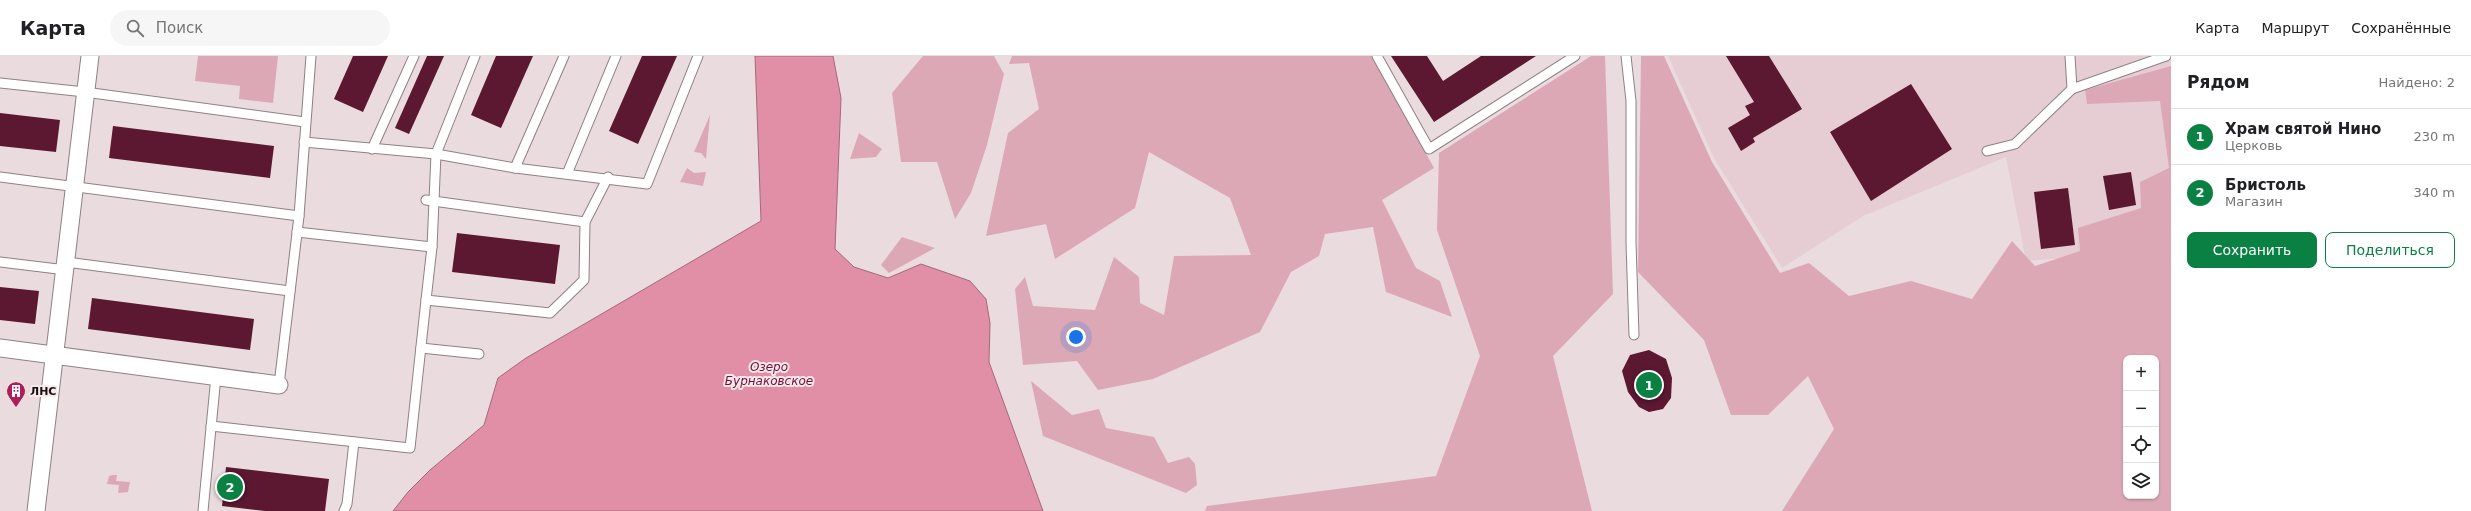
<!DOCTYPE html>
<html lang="ru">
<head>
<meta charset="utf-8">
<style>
  :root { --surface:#fff; --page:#f6f6f6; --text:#202124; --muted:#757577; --line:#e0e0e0; --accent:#0b8043 }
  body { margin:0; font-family:"DejaVu Sans",sans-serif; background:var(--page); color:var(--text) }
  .controls { position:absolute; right:12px; bottom:12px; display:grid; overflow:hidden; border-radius:8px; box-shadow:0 1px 3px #0004 }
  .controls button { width:36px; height:36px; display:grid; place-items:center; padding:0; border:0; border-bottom:1px solid var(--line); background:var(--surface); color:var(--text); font:20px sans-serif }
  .you { position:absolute; left:1076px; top:281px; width:14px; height:14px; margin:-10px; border:3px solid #fff; border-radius:50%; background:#1a73e8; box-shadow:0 0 0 6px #1a73e833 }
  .badge { display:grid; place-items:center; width:26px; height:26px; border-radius:50%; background:var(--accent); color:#fff; font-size:13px; font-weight:700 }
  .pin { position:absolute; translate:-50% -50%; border:2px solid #fff; box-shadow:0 1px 4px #0006 }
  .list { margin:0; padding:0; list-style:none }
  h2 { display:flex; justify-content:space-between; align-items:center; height:52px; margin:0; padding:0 16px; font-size:17px }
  h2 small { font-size:13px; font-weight:400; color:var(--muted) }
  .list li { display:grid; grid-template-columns:26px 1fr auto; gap:12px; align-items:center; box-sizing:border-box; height:56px; padding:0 16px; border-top:1px solid var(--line) }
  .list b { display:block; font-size:15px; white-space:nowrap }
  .list p { margin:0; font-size:13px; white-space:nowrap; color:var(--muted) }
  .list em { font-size:13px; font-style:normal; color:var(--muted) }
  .actions { display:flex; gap:8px; padding:12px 16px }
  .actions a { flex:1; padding:9px 0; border:1px solid var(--accent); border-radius:8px; text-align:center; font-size:14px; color:var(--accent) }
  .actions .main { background:var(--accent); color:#fff }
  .icon { flex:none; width:22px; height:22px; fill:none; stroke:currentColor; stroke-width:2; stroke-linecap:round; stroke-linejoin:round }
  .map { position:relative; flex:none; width:2171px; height:455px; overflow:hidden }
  header { display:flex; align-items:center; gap:24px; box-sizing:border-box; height:56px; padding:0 20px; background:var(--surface); border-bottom:1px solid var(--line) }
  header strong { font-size:19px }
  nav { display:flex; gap:22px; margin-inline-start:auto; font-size:14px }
  .search { width:280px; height:36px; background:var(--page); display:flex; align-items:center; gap:10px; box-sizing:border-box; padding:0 14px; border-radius:22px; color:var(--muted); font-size:15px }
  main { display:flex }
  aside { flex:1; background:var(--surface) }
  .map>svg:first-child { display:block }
  .built { fill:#e5cdd3 }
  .green { fill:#dda8b6; fill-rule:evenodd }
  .water { fill:#e18fa6; stroke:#a4697a }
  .building { fill:#5c1731 }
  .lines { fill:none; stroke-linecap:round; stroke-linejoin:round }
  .service-casing { stroke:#8e8084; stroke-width:11 }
  .minor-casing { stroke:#8e8084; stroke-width:19 }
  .service { stroke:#fff; stroke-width:9 }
  .minor { stroke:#fff; stroke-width:17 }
  .labels { text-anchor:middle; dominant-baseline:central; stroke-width:4; stroke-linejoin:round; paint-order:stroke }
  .poi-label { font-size:11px; font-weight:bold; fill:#161112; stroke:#f7e8eb; text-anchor:start }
  .water-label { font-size:12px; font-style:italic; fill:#701039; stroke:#f7e8eb }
</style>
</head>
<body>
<header>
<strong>Карта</strong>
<div class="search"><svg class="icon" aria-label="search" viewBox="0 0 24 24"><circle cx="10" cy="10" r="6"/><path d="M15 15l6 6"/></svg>Поиск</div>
<nav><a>Карта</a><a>Маршрут</a><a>Сохранённые</a></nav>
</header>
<main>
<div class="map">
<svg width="2171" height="455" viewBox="0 0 2171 455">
  <rect width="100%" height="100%" fill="#eadbde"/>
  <polygon class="built" points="1668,0 2171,0 2171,147 2086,200 2026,205 2006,101 1863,160 1782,212 1714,102"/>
  <g class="green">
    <polygon points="198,0 278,0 273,47 239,43 240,30 195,25"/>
    <polygon points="923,0 994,0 1004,18 987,89 971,137 955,163 937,106 901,106 892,37"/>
    <polygon points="1012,0 1373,0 1434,112 1382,144 1416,212 1440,225 1452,261 1386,236 1373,171 1325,178 1319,200 1291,216 1260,276 1153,323 1098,334 1077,305 1023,309 1015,233 1025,221 1033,250 1095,254 1114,201 1139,221 1140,247 1164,259 1174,200 1251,199 1230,142 1149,96 1135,152 1055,203 1046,168 986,180 1008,77 1039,53 1029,7 1009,8"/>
    <polygon points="1591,0 1605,0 1613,238 1553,300 1592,455 1205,455 1207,450 1436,420 1480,300 1437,174 1439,97"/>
    <path d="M 1641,0 L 1664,0 L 1712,106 L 1780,217 L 1809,207 L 1849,240 L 1911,225 L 1972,243 L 2012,185 L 2035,210 L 2080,195 L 2078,172 L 2141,152 L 2140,126 L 2169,112 L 2160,45 L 2087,48 L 2085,34 L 2171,10 L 2171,455 L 1782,455 L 1834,373 L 1808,320 L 1768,359 L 1731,359 L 1704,284 L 1638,216 ZM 2126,302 L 2156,302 L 2156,440 L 2126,440 Z"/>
    <polygon points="710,59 706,103 701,97 694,96"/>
    <polygon points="859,77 882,93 876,101 850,103"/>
    <polygon points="687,112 694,117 706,116 703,130 680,126"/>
    <polygon points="902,181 935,192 889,217 881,209"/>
    <polygon points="1031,325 1072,359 1099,353 1106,372 1154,381 1168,407 1189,401 1195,408 1197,429 1186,437 1043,380"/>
    <polygon points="113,419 117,419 116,425 130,426 128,436 118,437 119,429 107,428 109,420"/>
  </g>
  <polygon class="water" points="755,0 833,0 841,42 835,193 854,211 888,222 921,208 970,225 986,243 990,267 989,306 1043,455 393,455 408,436 430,414 484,369 498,322 526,302 761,165"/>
  <g class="building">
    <polygon points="353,0 388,0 363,56 334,43"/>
    <polygon points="427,0 444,0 409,78 395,72"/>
    <polygon points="496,0 533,0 501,72 471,59"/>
    <polygon points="642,0 677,0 638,88 609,75"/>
    <polygon points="1391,0 1427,0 1443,25 1481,0 1536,0 1434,66"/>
    <polygon points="1726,0 1769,0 1802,53 1753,82 1755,86 1741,95 1728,72 1750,59 1745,50 1754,46"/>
    <polygon points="1911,28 1952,93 1871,145 1830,76"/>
    <polygon points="0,57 60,64 56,96 0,90"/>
    <polygon points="113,70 274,90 270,122 109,102"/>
    <polygon points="2131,116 2136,149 2109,154 2103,120"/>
    <polygon points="2068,132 2075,189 2041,193 2034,136"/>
    <polygon points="457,177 560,189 555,228 452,216"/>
    <polygon points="0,231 39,235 35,268 0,264"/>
    <polygon points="92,242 254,263 250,294 88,273"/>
    <polygon points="1649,294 1666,303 1672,322 1671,342 1663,353 1649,356 1639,351 1628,336 1622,315 1630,299"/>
    <polygon points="226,411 329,423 325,455 265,455 222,450"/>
  </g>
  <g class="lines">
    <g class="service-casing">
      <g id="service">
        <polyline points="475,0 436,98 432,191 426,244 550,257 584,224 585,166 608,121"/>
        <polyline points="1377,0 1429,93 1575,0"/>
        <polyline points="1626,0 1631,45 1631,187 1634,279"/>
        <polyline points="0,27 85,36 305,66"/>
        <polyline points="2072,33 2166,0"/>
        <polyline points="304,86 436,98 515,112 647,128 698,0"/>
        <polyline points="372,93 414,0"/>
        <polyline points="1987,95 2015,88 2072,33 2070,0"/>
        <polyline points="515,112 564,0"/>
        <polyline points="567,118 616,0"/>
        <polyline points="0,121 299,160"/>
        <polyline points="426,144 585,166"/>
        <polyline points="297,176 432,191"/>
        <polyline points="0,206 66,214"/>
        <polyline points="66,206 290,235"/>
        <polyline points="421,292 479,298"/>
        <polyline points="279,329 299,160 311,0"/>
        <polyline points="211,370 410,392 426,244"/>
        <polyline points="203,455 216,320"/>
        <polyline points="344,455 347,448 354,386"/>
      </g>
    </g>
    <g class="minor-casing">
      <g id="minor">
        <polyline points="0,292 279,329"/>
        <polyline points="36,455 90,0"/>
      </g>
    </g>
    <use href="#service" class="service"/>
    <use href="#minor" class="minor"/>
  </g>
  <defs>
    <g id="building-pin" transform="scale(1)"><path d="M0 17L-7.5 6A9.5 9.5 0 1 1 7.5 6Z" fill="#ad1f5b" stroke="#f7e8eb"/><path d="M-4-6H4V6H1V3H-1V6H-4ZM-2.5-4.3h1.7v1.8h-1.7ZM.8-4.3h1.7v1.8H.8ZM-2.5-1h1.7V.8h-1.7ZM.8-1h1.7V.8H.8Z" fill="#fff"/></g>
  </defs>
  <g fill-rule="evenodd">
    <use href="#building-pin" x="16" y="335"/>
  </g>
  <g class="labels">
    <g class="poi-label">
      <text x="30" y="335">ЛНС</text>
    </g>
    <g class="water-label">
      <text x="769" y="311">Озеро<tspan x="769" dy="14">Бурнаковское</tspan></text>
    </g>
  </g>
</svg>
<div class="controls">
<button>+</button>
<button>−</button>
<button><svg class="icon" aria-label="locate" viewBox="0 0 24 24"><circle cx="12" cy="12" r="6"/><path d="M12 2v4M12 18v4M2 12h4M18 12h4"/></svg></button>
<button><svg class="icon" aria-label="layers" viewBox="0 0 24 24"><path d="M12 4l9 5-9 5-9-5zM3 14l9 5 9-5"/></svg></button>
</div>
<div class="you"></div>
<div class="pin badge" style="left:1649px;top:329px">1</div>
<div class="pin badge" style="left:230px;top:431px">2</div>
</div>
<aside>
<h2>Рядом<small>Найдено: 2</small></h2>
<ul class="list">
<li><span class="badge">1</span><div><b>Храм святой Нино</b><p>Церковь</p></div><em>230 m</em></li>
<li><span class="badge">2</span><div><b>Бристоль</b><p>Магазин</p></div><em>340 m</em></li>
</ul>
<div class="actions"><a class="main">Сохранить</a><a>Поделиться</a></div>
</aside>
</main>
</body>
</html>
